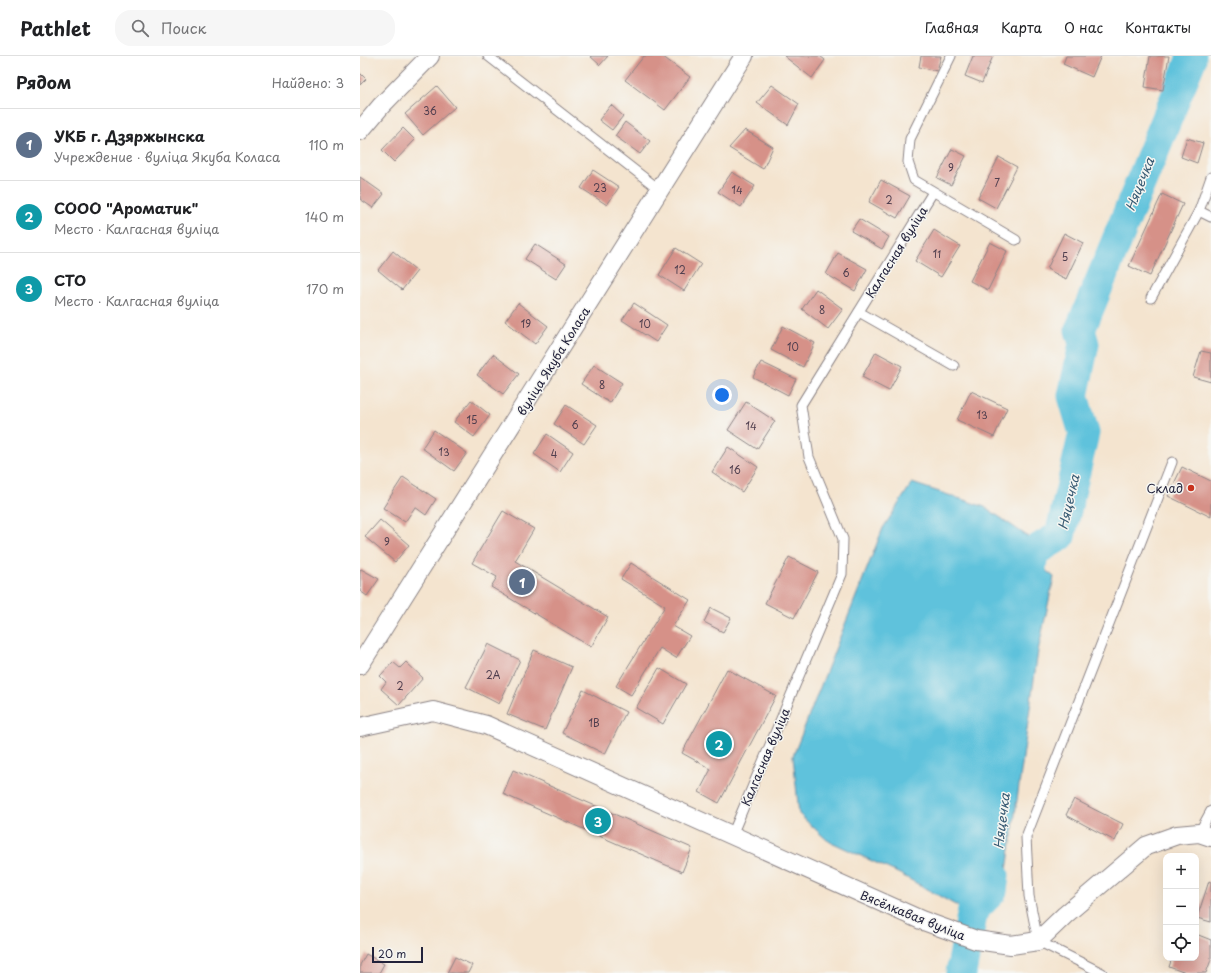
<!DOCTYPE html>
<html lang="ru">
<head>
<meta charset="utf-8">
<style>
  :root { --surface:#fff; --page:#f6f6f6; --text:#202124; --muted:#757577; --line:#e0e0e0; --accent:#0b8043 }
  body { margin:0; font-family:"Playpen Sans",sans-serif; background:var(--page); color:var(--text) }
  .controls { position:absolute; right:12px; bottom:12px; display:grid; overflow:hidden; border-radius:8px; box-shadow:0 4px 16px #0002 }
  .controls button { width:36px; height:36px; display:grid; place-items:center; padding:0; border:0; border-bottom:1px solid var(--line); background:var(--surface); color:var(--text); font:20px sans-serif }
  .scale { position:absolute; left:12px; bottom:10px; width:51px; box-sizing:border-box; padding-left:4px; border:2px solid #22223b; border-top:0; font-size:11px; line-height:14px; white-space:nowrap; color:#22223b; -webkit-text-stroke:3px #f6f6f2; paint-order:stroke }
  .you { position:absolute; left:362px; top:339px; width:14px; height:14px; margin:-10px; border:3px solid #fff; border-radius:50%; background:#1a73e8; box-shadow:0 0 0 6px #1a73e833 }
  .badge { display:grid; place-items:center; width:26px; height:26px; border-radius:50%; background:var(--accent); color:#fff; font-size:13px; font-weight:700 }
  .pin { position:absolute; translate:-50% -50%; border:2px solid #fff; box-shadow:0 1px 4px #0006 }
  .list { margin:0; padding:0; list-style:none }
  h2 { display:flex; justify-content:space-between; align-items:center; height:52px; margin:0; padding:0 16px; font-size:17px }
  h2 small { font-size:13px; font-weight:400; color:var(--muted) }
  .list li { display:grid; grid-template-columns:26px 1fr auto; gap:12px; align-items:center; box-sizing:border-box; height:72px; padding:0 16px; border-top:1px solid var(--line) }
  .list b { display:block; font-size:15px; white-space:nowrap }
  .list p { margin:0; font-size:13px; white-space:nowrap; color:var(--muted) }
  .list em { font-size:13px; font-style:normal; color:var(--muted) }
  .icon { flex:none; width:22px; height:22px; fill:none; stroke:currentColor; stroke-width:2; stroke-linecap:round; stroke-linejoin:round }
  .map { position:relative; flex:none; width:851px; height:917px; overflow:hidden }
  header { display:flex; align-items:center; gap:24px; box-sizing:border-box; height:56px; padding:0 20px; background:var(--surface); border-bottom:1px solid var(--line) }
  header strong { font-size:19px }
  nav { display:flex; gap:22px; margin-inline-start:auto; font-size:14px }
  .search { width:280px; height:36px; background:var(--page); display:flex; align-items:center; gap:10px; box-sizing:border-box; padding:0 14px; border-radius:16px; color:var(--muted); font-size:15px }
  main { display:flex }
  aside { flex:1; background:var(--surface) }
  .map>svg:first-child { display:block }
  .water { fill:#5ec2dc; stroke:#40728c }
  .lines { fill:none; stroke-linecap:round; stroke-linejoin:round }
  .river { stroke:#5ec2dc; stroke-width:31 }
  .building { fill:#d69188 }
  .lane-casing { stroke:#8b8385; stroke-width:11 }
  .street-casing { stroke:#8b8385; stroke-width:20 }
  .lane { stroke:#fff; stroke-width:9 }
  .street { stroke:#fff; stroke-width:18 }
  .poi-dot { fill:#c8321e; stroke:#f6f6f2; stroke-width:1.5 }
  .labels { text-anchor:middle; dominant-baseline:central; stroke-width:3; stroke-linejoin:round; paint-order:stroke }
  .number-label { font-size:10px; fill:#4f3e4e }
  .street-label { font-size:12px; fill:#22223b; stroke:#f6f6f2 }
  .poi-label { font-size:12px; fill:#22223b; stroke:#f6f6f2; text-anchor:end }
  .water-label { font-size:13px; font-style:italic; fill:#375a73; stroke:#f6f6f2 }
</style>
</head>
<body>
<header>
<strong>Pathlet</strong>
<div class="search"><svg class="icon" aria-label="search" viewBox="0 0 24 24"><circle cx="10" cy="10" r="6"/><path d="M15 15l6 6"/></svg>Поиск</div>
<nav><a>Главная</a><a>Карта</a><a>О нас</a><a>Контакты</a></nav>
</header>
<main>
<aside>
<h2>Рядом<small>Найдено: 3</small></h2>
<ul class="list">
<li><span class="badge" style="background:#5c6f8a">1</span><div><b>УКБ г. Дзяржынска</b><p>Учреждение · вуліца Якуба Коласа</p></div><em>110 m</em></li>
<li><span class="badge" style="background:#0f9aa8">2</span><div><b>СООО &quot;Ароматик&quot;</b><p>Место · Калгасная вуліца</p></div><em>140 m</em></li>
<li><span class="badge" style="background:#0f9aa8">3</span><div><b>СТО</b><p>Место · Калгасная вуліца</p></div><em>170 m</em></li>
</ul>
</aside>
<div class="map">
<svg width="851" height="917" viewBox="0 0 851 917">
  <rect width="100%" height="100%" fill="#f6f6f2"/>
  <filter id="ink" filterUnits="userSpaceOnUse"><feTurbulence type="fractalNoise" baseFrequency=".025" numOctaves="2"/><feDisplacementMap in="SourceGraphic" scale="8" xChannelSelector="R" yChannelSelector="G"/><feConvolveMatrix kernelMatrix="1 2 1 2 8 2 1 2 1" color-interpolation-filters="sRGB"/></filter>
  <filter id="wash" filterUnits="userSpaceOnUse"><feTurbulence type="fractalNoise" baseFrequency=".012" numOctaves="4" result="noise"/><feDisplacementMap in="SourceGraphic" scale="16" xChannelSelector="R" yChannelSelector="G"/><feGaussianBlur stdDeviation="0.9" result="paint"/><feColorMatrix in="noise" values="0 0 0 0 0 0 0 0 0 0 0 0 0 0 0 0 0 1.4 0 .05"/><feComposite in="paint" operator="in"/></filter>
  <g filter="url(#wash)">
    <rect width="100%" height="100%" fill="#f4e4cf"/>
    <polygon class="water" points="552,427 625,451 667,480 673,504 694,521 678,595 643,843 608,856 540,818 467,784 439,758 433,700 523,472"/>
    <g class="lines">
      <g class="river">
        <polyline points="667,547 673,496 700,480 724,377 713,340 724,288 720,274 831,4 831,0"/>
        <polyline points="601,917 613,854 632,835 634,819"/>
      </g>
    </g>
    <g id="blocks">
      <g class="building">
        <polygon points="230,0 248,0 240,9"/>
        <polygon points="284,0 302,0 330,21 305,54 265,24"/>
        <polygon points="424,0 460,0 465,4 452,22"/>
        <polygon points="561,0 581,0 577,15 559,11"/>
        <polygon points="613,0 633,0 622,27 605,20"/>
        <polygon points="706,0 741,0 732,21 703,8"/>
        <polygon points="790,0 809,0 803,34 785,31"/>
        <polygon points="0,17 6,23 0,29"/>
        <polygon points="412,29 439,48 428,69 397,47"/>
        <polygon points="77,30 95,51 63,79 45,58"/>
        <polygon points="251,49 263,60 252,74 239,64"/>
        <polygon points="265,66 290,85 280,98 255,80"/>
        <polygon points="43,72 55,84 34,106 22,94"/>
        <polygon points="385,74 413,91 403,113 369,92"/>
        <polygon points="827,82 843,87 837,107 821,101"/>
        <polygon points="592,93 606,100 591,129 577,122"/>
        <polygon points="639,101 657,111 636,152 618,142"/>
        <polygon points="233,114 259,131 247,149 221,132"/>
        <polygon points="372,116 395,130 381,151 358,136"/>
        <polygon points="0,121 24,138 13,152 0,143"/>
        <polygon points="521,124 550,140 537,162 509,146"/>
        <polygon points="802,138 823,148 790,220 769,210"/>
        <polygon points="499,163 529,181 522,193 491,175"/>
        <polygon points="574,174 600,190 581,221 555,205"/>
        <polygon points="704,177 723,187 706,223 687,213"/>
        <polygon points="630,186 647,195 628,234 610,225"/>
        <polygon points="175,188 206,208 196,223 165,203"/>
        <polygon points="316,192 341,208 324,235 299,219"/>
        <polygon points="33,195 57,215 42,234 18,214"/>
        <polygon points="478,197 507,213 495,235 466,218"/>
        <polygon points="456,233 483,253 468,273 442,253"/>
        <polygon points="158,247 188,270 175,288 145,265"/>
        <polygon points="274,247 307,269 296,286 262,264"/>
        <polygon points="423,270 455,287 443,311 411,294"/>
        <polygon points="841,295 851,297 851,326 833,321"/>
        <polygon points="516,296 542,310 529,335 502,321"/>
        <polygon points="133,298 159,318 143,338 117,319"/>
        <polygon points="401,306 436,323 428,339 393,321"/>
        <polygon points="234,309 262,327 250,347 221,328"/>
        <polygon points="611,335 647,352 634,381 597,364"/>
        <polygon points="111,344 130,359 114,381 94,366"/>
        <polygon points="386,346 415,365 397,393 368,374"/>
        <polygon points="206,349 237,369 224,388 194,368"/>
        <polygon points="74,374 107,397 94,415 62,392"/>
        <polygon points="187,378 213,396 200,416 174,398"/>
        <polygon points="368,391 398,411 382,436 352,416"/>
        <polygon points="822,411 851,425 851,461 808,440"/>
        <polygon points="43,421 76,443 66,459 55,451 45,466 23,452"/>
        <polygon points="143,455 174,473 155,505 248,561 231,591 131,531 137,521 112,507"/>
        <polygon points="20,464 49,489 35,506 5,481"/>
        <polygon points="429,501 458,516 434,562 405,547"/>
        <polygon points="271,507 330,544 313,570 330,580 316,602 300,592 271,639 256,630 305,550 261,523"/>
        <polygon points="1,513 19,523 7,540 0,535 0,514"/>
        <polygon points="351,552 371,562 363,576 344,566"/>
        <polygon points="128,588 160,604 139,648 106,631"/>
        <polygon points="174,594 212,611 185,674 147,658"/>
        <polygon points="33,606 40,612 46,606 63,622 39,649 21,633 26,626 20,620"/>
        <polygon points="299,612 326,628 303,668 276,652"/>
        <polygon points="367,613 416,640 359,747 339,736 351,713 322,697"/>
        <polygon points="223,634 266,656 245,698 202,677"/>
        <polygon points="153,714 332,792 322,816 143,738"/>
        <polygon points="714,743 763,768 755,785 706,759"/>
        <polygon points="849,825 851,826 851,866 837,862"/>
        <polygon points="836,878 851,884 851,904 846,917 826,917 809,911 812,902 836,902"/>
        <polygon points="6,898 24,908 19,917 0,917 0,909"/>
        <polygon points="95,901 112,909 108,917 87,917"/>
      </g>
    </g>
  </g>
  <g filter="url(#ink)">
    <use href="#blocks" fill-opacity="0" stroke="#8b8385" stroke-width="1"/>
    <g class="lines">
      <g class="lane-casing">
        <g id="lane">
          <polyline points="128,0 300,134"/>
          <polyline points="591,0 550,83 548,106 554,124 656,184"/>
          <polyline points="851,121 839,155 851,161"/>
          <polyline points="791,242 839,155"/>
          <polyline points="499,256 594,310"/>
          <polyline points="839,777 851,755"/>
          <polyline points="372,779 482,518 483,483 449,401 441,349 573,136"/>
          <polyline points="742,917 678,885 669,840 666,781 812,406"/>
        </g>
      </g>
      <g class="street-casing">
        <g id="street">
          <polyline points="0,75 21,50 70,0"/>
          <polyline points="0,609 384,0"/>
          <polyline points="0,671 73,655 126,669 561,864 616,884 651,889 678,885 705,859 786,790 817,779 839,777 851,781"/>
        </g>
      </g>
      <use href="#lane" class="lane"/>
      <use href="#street" class="street"/>
    </g>
  </g>
  <circle class="poi-dot" cx="831" cy="432" r="4"/>
  <g class="labels">
    <g class="number-label">
      <text x="70" y="54">36</text>
      <text x="591" y="111">9</text>
      <text x="637" y="126">7</text>
      <text x="240" y="131">23</text>
      <text x="377" y="133">14</text>
      <text x="529" y="143">2</text>
      <text x="577" y="197">11</text>
      <text x="705" y="200">5</text>
      <text x="320" y="213">12</text>
      <text x="486" y="216">6</text>
      <text x="462" y="253">8</text>
      <text x="166" y="267">19</text>
      <text x="285" y="267">10</text>
      <text x="433" y="290">10</text>
      <text x="242" y="328">8</text>
      <text x="622" y="358">13</text>
      <text x="112" y="363">15</text>
      <text x="215" y="368">6</text>
      <text x="391" y="369">14</text>
      <text x="84" y="395">13</text>
      <text x="194" y="397">4</text>
      <text x="375" y="413">16</text>
      <text x="27" y="485">9</text>
      <text x="133" y="618">2А</text>
      <text x="40" y="629">2</text>
      <text x="234" y="666">1В</text>
    </g>
    <g class="street-label">
      <text transform="translate(536 196) rotate(-58)">Калгасная вуліца</text>
      <text transform="translate(193 305) rotate(-58)">вуліца Якуба Коласа</text>
      <text transform="translate(405 701) rotate(-67)">Калгасная вуліца</text>
      <text transform="translate(553 859) rotate(22)">Вясёлкавая вуліца</text>
    </g>
    <g class="poi-label">
      <text x="823" y="432">Склад</text>
    </g>
    <g class="water-label">
      <text transform="translate(779 128) rotate(-68)">Няцечка</text>
      <text transform="translate(708 446) rotate(-77)">Няцечка</text>
      <text transform="translate(641 765) rotate(-83)">Няцечка</text>
    </g>
  </g>
</svg>
<div class="controls">
<button>+</button>
<button>−</button>
<button><svg class="icon" aria-label="locate" viewBox="0 0 24 24"><circle cx="12" cy="12" r="6"/><path d="M12 2v4M12 18v4M2 12h4M18 12h4"/></svg></button>
</div>
<div class="scale">20 m</div>
<div class="you"></div>
<div class="pin badge" style="left:162px;top:526px;background:#5c6f8a">1</div>
<div class="pin badge" style="left:359px;top:688px;background:#0f9aa8">2</div>
<div class="pin badge" style="left:238px;top:765px;background:#0f9aa8">3</div>
</div>
</main>
</body>
</html>
